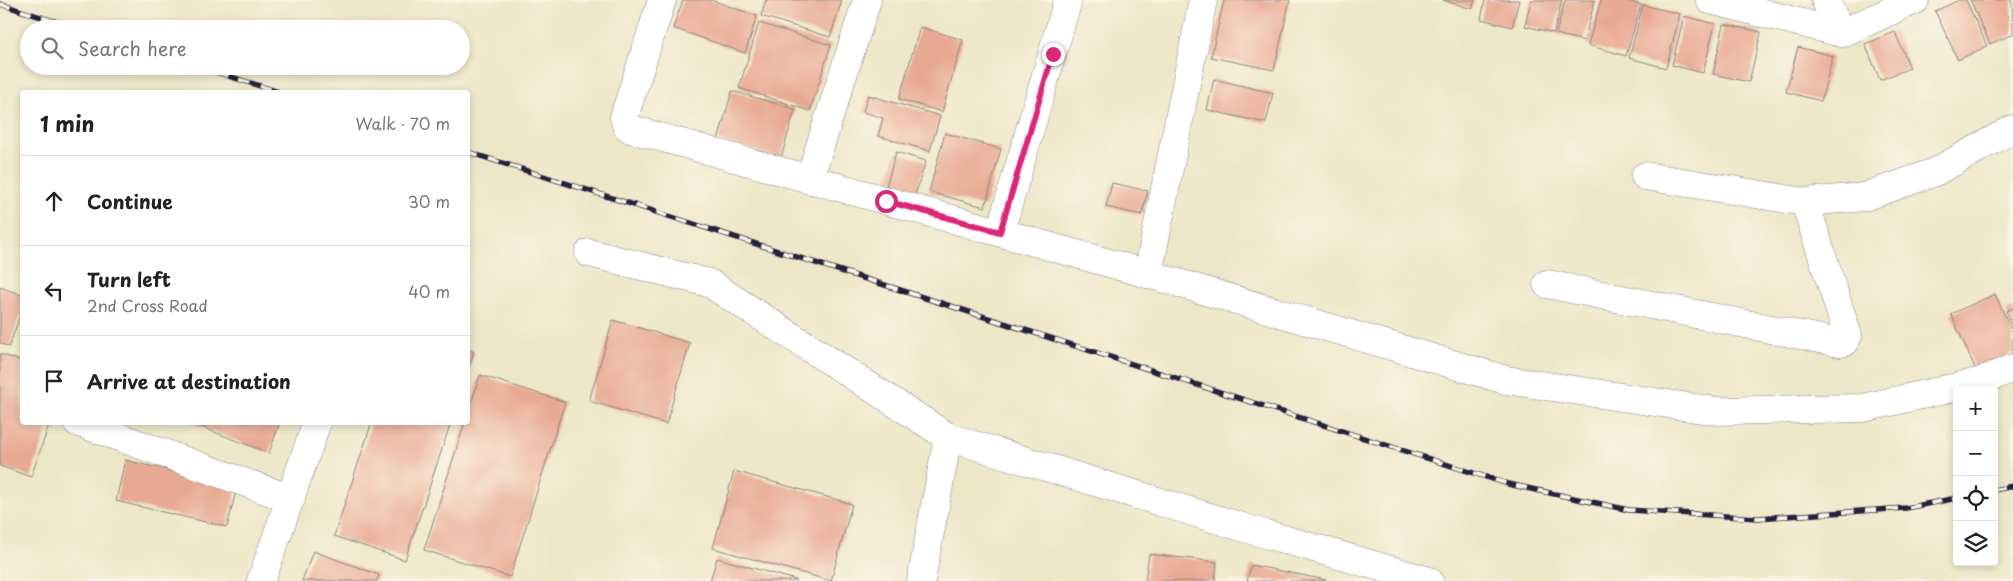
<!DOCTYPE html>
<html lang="en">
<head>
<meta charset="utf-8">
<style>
  :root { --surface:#fff; --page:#f6f6f6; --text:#222; --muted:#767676; --line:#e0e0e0 }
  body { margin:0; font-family:"Playpen Sans",sans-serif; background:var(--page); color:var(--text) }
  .controls { position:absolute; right:15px; bottom:15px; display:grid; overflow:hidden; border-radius:5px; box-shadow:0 2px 8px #0003 }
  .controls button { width:45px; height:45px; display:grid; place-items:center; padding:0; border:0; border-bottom:1px solid var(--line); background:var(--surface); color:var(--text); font:25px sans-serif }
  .stop { position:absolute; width:15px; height:15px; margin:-11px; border:4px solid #db2777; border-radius:50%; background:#fff }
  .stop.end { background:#db2777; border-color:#fff; box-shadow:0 1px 5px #0008 }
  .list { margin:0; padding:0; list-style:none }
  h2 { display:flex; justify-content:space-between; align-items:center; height:65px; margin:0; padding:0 20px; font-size:21px }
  h2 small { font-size:16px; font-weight:400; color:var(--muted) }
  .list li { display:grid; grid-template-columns:32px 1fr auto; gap:15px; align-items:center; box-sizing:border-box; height:90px; padding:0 20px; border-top:1px solid var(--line) }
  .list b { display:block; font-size:19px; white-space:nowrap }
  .list p { margin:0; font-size:16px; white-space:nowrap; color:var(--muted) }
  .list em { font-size:16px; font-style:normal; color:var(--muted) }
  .icon { flex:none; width:28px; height:28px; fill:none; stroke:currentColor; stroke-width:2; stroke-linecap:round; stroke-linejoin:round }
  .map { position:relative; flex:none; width:2013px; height:581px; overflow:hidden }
  .search { position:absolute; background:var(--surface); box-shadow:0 2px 8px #0003; left:20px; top:20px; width:450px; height:55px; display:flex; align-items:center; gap:12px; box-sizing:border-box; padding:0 18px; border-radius:28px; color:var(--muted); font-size:19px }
  .panel { position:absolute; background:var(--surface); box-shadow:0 2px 8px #0003; left:20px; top:90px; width:450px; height:335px; border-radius:5px }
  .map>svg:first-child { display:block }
  .building { fill:#e8a993 }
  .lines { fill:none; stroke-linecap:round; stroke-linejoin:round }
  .minor-casing { stroke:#888481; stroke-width:29 }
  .minor { stroke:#fff; stroke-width:28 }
  .rail-casing { stroke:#22223b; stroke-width:5.5 }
  .rail { stroke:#fcf5e5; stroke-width:4; stroke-dasharray:11; stroke-linecap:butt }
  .route { stroke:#db2777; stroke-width:6 }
</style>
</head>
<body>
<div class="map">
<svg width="2013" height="581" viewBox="0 0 2013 581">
  <rect width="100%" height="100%" fill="#fcf5e5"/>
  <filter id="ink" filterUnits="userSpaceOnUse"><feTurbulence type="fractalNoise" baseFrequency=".02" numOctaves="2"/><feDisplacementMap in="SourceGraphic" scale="10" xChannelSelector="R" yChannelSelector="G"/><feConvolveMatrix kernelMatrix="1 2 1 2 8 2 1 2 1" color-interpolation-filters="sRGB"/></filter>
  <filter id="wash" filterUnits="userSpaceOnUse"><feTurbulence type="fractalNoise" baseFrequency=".0096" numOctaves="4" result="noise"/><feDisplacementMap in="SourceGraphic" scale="20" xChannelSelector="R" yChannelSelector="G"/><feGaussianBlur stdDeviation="1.12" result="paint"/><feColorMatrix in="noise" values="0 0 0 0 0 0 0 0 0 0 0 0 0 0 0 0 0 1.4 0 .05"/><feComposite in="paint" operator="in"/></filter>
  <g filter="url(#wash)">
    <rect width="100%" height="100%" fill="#ede6c7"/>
    <g id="blocks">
      <g class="building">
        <polygon points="683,0 711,0 757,16 745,53 673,28"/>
        <polygon points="766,0 839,0 842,1 830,37 761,16"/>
        <polygon points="1224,0 1290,0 1274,70 1211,57"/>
        <polygon points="1443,0 1475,0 1472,9"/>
        <polygon points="1485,0 1519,0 1512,27 1481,19"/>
        <polygon points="1531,0 1562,0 1554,33 1525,26"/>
        <polygon points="1565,0 1595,0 1584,41 1556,34"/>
        <polygon points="1601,0 1624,0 1641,5 1626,56 1588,45"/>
        <polygon points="1959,0 1966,0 1987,46 1958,60 1935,11"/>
        <polygon points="1970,0 2012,0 2013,34 1990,44"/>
        <polygon points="1643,5 1680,14 1666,68 1629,58"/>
        <polygon points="1684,16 1715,24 1703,73 1672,65"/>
        <polygon points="759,23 831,45 810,111 739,88"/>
        <polygon points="1724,24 1761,32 1749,82 1713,74"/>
        <polygon points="920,27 963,40 942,112 899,99"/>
        <polygon points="1895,32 1910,68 1880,80 1865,44"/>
        <polygon points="1798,47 1833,56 1821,101 1786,92"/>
        <polygon points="1214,79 1273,93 1266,123 1207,110"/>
        <polygon points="732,91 795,109 781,158 718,140"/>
        <polygon points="868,95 940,116 930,151 878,136 883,118 863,112"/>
        <polygon points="945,133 1001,149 985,207 929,192"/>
        <polygon points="896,152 926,161 915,195 886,187"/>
        <polygon points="1112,183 1148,191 1142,215 1106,207"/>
        <polygon points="0,287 22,295 22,310 9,347 0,343"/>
        <polygon points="1995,294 2013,333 2013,353 1976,370 1951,314"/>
        <polygon points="2013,308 2013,328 2006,311"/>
        <polygon points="613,320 690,343 666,424 589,401"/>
        <polygon points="468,349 474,352 468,371"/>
        <polygon points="0,354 22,361 22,422 50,422 31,477 0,466"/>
        <polygon points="480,375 565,402 510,577 424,550 465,422 468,422 468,414"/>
        <polygon points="188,422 280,422 269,453"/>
        <polygon points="372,422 451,422 405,560 334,536"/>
        <polygon points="125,460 237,487 227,527 116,501"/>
        <polygon points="734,471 852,504 831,581 713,548"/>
        <polygon points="313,551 379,575 377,581 302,581"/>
        <polygon points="1149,554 1217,562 1215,581 1145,581"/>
        <polygon points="717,558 796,580 796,581 710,581"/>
        <polygon points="1251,565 1326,580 1326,581 1247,581"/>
      </g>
    </g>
  </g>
  <g filter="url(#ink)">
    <use href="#blocks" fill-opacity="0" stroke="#888481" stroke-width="1"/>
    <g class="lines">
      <g class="minor-casing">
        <g id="minor">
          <polyline points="662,0 624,117 626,125 631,129 1148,274 1506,380 1716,411 1863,408 1979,382 2013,368"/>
          <polyline points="1710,0 1842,33 1915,0"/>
          <polyline points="1825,0 1842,33"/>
          <polyline points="1645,176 1805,202 1864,197 1935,172 2013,129"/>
          <polyline points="809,180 867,0"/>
          <polyline points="1000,232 1068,0"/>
          <polyline points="589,253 709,283 948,437 1255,531 1429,581"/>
          <polyline points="1148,274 1203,0"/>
          <polyline points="1547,284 1840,343 1845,342 1848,336 1805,202"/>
          <polyline points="77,422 291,499"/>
          <polyline points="261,581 317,422"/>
          <polyline points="921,581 948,437"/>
        </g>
      </g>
      <use href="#minor" class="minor"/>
      <g class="rail-casing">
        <g id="rail">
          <polyline points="0,4 79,29"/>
          <polyline points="197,66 279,92"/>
          <polyline points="468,152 1508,484 1629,510 1758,518 1906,508 1957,498"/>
          <polyline points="1994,490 2013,486"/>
        </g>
      </g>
      <use href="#rail" class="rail"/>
    </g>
  </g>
  <g class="lines" filter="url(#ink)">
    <polyline class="route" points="886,201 1000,232 1053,54"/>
  </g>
</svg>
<div class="controls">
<button>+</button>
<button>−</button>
<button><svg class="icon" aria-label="locate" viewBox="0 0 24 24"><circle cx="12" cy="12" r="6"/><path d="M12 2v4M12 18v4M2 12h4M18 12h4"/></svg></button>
<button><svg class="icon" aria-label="layers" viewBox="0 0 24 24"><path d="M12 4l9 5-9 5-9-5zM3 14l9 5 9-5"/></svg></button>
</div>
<div class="stop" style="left:886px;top:201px"></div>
<div class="stop end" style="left:1053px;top:54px"></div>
<div class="search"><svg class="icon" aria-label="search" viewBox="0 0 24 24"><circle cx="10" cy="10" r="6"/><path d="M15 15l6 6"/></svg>Search here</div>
<section class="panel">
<h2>1 min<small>Walk · 70 m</small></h2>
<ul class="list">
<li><svg class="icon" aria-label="ahead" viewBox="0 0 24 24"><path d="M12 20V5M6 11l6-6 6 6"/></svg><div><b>Continue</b></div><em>30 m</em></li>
<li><svg class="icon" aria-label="left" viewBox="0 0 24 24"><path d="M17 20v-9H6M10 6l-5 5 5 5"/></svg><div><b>Turn left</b><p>2nd Cross Road</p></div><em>40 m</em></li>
<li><svg class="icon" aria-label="arrive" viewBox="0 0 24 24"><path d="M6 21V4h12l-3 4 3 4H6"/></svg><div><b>Arrive at destination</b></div></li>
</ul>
</section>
</div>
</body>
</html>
